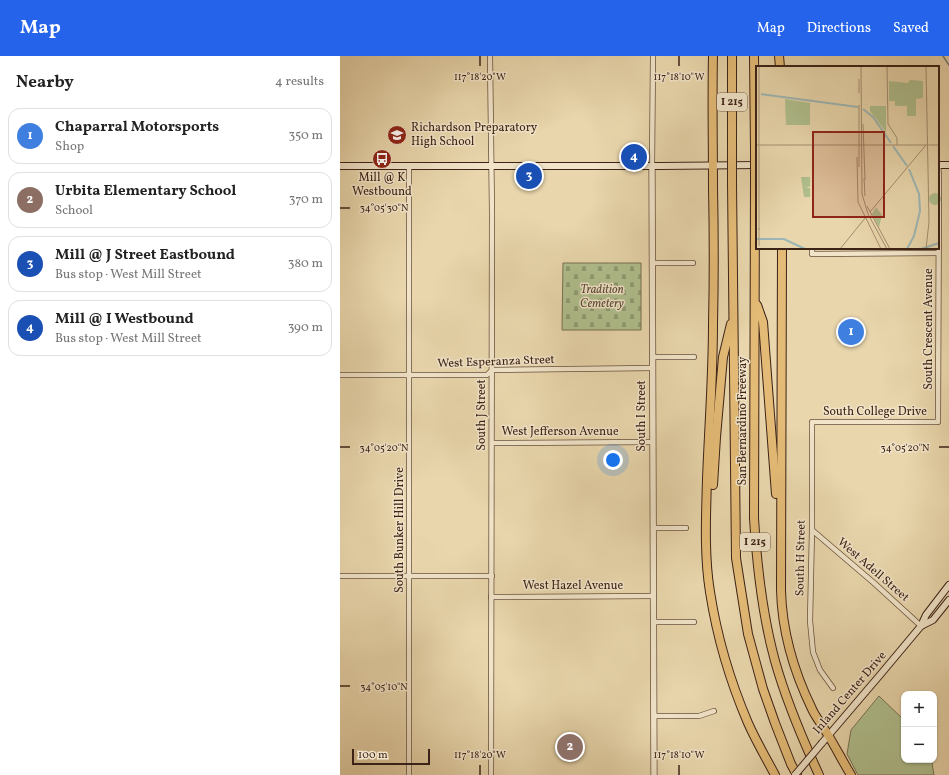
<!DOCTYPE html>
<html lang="en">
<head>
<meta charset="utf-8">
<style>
  :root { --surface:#fff; --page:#f6f6f6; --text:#222; --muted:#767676; --line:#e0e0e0; --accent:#2563eb }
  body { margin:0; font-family:Vollkorn,serif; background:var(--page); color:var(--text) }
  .controls { position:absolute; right:12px; bottom:12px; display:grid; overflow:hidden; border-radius:8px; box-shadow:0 1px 3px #0004 }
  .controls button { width:36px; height:36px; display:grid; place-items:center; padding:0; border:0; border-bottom:1px solid var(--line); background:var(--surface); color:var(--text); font:20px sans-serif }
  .scale { position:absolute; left:12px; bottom:10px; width:78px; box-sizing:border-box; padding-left:4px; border:2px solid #3c2217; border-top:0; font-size:11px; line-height:14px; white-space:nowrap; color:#3c2217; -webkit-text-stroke:3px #f1e4c9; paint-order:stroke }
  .you { position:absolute; left:273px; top:404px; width:14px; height:14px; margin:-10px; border:3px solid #fff; border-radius:50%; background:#1a73e8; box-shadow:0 0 0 6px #1a73e833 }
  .badge { display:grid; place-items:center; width:26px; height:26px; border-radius:50%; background:var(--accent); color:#fff; font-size:13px; font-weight:700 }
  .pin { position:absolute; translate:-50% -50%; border:2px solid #fff; box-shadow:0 1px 4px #0006 }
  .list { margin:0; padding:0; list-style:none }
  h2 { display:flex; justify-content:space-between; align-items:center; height:52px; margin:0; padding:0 16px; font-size:17px }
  h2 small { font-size:13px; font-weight:400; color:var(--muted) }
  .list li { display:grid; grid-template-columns:26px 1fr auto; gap:12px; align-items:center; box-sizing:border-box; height:56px; margin:0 8px 8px; padding:0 8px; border:1px solid var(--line); border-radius:12px }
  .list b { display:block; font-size:15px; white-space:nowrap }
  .list p { margin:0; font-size:13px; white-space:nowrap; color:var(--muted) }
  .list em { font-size:13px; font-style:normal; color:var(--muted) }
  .map { position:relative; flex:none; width:609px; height:719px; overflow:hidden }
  header { display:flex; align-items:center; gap:24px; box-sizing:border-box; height:56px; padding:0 20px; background:var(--accent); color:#fff }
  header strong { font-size:19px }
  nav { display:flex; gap:22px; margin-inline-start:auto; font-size:14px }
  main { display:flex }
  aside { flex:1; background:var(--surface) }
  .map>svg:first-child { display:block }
  .grass { fill:#b0bf8e; stroke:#767052 }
  .cemetery { fill:url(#cemetery-stones); stroke:#767052 }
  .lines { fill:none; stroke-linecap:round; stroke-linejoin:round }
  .stream { stroke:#767b75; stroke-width:1.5 }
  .minor-casing { stroke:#674f3c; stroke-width:6 }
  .tertiary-casing { stroke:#674f3c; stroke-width:7 }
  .secondary-casing { stroke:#3c2217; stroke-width:8 }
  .motorway-casing { stroke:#3c2217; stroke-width:10 }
  .minor { stroke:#f1e4c9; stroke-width:4.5 }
  .tertiary { stroke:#f1e4c9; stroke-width:5.5 }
  .secondary { stroke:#f1e4c9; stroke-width:6 }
  .motorway { stroke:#e4bb76; stroke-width:8 }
  .secondary-bridge-casing { stroke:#3c2217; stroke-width:8; stroke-linecap:butt }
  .motorway-bridge-casing { stroke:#3c2217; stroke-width:10; stroke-linecap:butt }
  .secondary-bridge { stroke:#f1e4c9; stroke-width:6 }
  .motorway-bridge { stroke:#e4bb76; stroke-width:8 }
  .ticks { fill:none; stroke:#3c2217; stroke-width:1.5 }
  .labels { text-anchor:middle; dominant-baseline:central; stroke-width:3; stroke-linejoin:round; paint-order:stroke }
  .shield { fill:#f1e4c9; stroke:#725c4c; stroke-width:1 }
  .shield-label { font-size:11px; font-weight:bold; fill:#3c2217 }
  .poi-label { font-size:12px; fill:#3c2217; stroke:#f1e4c9; text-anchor:start }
  .park-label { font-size:12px; font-style:italic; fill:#594935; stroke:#f1e4c9 }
  .street-label { font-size:12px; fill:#3c2217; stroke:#f1e4c9 }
  .inset-river { fill:none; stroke:#9cb6b4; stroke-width:2 }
  .inset-road { fill:none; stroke:#a48e70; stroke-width:1 }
  .view { fill:#8f2418; fill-opacity:0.15; stroke:#8f2418; stroke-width:2 }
  .inset-edge { fill:none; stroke:#3c2217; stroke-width:2 }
  .ticks-label { font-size:10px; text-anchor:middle; fill:#3c2217; stroke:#f1e4c9; stroke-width:3; stroke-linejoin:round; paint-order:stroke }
</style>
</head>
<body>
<header>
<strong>Map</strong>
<nav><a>Map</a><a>Directions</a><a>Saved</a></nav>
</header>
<main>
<aside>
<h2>Nearby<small>4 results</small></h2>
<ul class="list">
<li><span class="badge" style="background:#3f7fe0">1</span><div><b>Chaparral Motorsports</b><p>Shop</p></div><em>350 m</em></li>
<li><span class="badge" style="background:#8d6e63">2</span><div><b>Urbita Elementary School</b><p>School</p></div><em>370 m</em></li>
<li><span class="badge" style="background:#1a4fb4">3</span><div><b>Mill @ J Street Eastbound</b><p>Bus stop · West Mill Street</p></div><em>380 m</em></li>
<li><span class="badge" style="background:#1a4fb4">4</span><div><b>Mill @ I Westbound</b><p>Bus stop · West Mill Street</p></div><em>390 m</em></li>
</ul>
</aside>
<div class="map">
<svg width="609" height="719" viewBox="0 0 609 719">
  <defs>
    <pattern id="cemetery-stones" width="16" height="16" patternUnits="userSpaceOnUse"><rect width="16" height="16" fill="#b0bf8e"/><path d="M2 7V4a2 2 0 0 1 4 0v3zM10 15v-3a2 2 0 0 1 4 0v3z" fill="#909b73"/></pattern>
  </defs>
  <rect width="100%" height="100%" fill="#e9d6ac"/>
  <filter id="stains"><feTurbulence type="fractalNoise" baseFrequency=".005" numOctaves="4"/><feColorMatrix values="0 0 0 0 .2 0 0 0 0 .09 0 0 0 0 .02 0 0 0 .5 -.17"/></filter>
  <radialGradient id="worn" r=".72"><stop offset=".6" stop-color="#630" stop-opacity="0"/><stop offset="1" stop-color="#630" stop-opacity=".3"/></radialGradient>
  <polygon class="grass" points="539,640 564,664 564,704 591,704 592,707 594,719 518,719 507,698 511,674"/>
  <polygon class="cemetery" points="223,207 301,207 301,274 222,274"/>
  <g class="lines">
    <polyline class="stream" points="603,0 609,9"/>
    <g class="minor-casing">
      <g id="minor">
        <polyline points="150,0 152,157 151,719"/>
        <polyline points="69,110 69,719"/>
        <polyline points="312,110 313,0"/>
        <polyline points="472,192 472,198 598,197"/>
        <polyline points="313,207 353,207"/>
        <polyline points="313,301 354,301"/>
        <polyline points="0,319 147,319 152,314 313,312"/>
        <polyline points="152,387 313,386"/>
        <polyline points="313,472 346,472"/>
        <polyline points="472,474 534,527 581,570"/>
        <polyline points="0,520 152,520"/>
        <polyline points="151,541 314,540"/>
        <polyline points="314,566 354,566"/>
        <polyline points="493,632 480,614 473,596 470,565 472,474 472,366 598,366 599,120 598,109"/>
        <polyline points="314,660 359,660 374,655"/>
      </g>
    </g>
    <g class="tertiary-casing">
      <polyline id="tertiary" points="312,110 314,719"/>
    </g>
    <g class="secondary-casing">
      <g id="secondary">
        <polyline points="598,109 609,109"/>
        <polyline points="0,110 322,110 417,109"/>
        <polyline points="581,570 593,564 609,544"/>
        <polyline points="482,687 540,619 581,570 586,559 609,529"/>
      </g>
    </g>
    <g class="motorway-casing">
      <g id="motorway">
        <path d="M 373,0 C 372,44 373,88 373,132 C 374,178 374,223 373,268 C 373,320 369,371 367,423 C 366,460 364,499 370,536 C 377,581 390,625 408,667 C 416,685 426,702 435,719"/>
        <polyline points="414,0 415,94"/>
        <polyline points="439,0 440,11"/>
        <polyline points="392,93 392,0"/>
        <path d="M 415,126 L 414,462 C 417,511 422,558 435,605 C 446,644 462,682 479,719"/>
        <polyline points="392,127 396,502 408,578 423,633 435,667 451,708 457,719"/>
        <path d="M 442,192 L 441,534 C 442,575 454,616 472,653 C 476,662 483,670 488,679 C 496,692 503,706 511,719"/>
        <polyline points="417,249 423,266 436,438"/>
        <polyline points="373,429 376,381 383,301 391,268"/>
      </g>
    </g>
    <use href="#minor" class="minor"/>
    <use href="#tertiary" class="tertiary"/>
    <use href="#secondary" class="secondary"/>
    <use href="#motorway" class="motorway"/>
    <g class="secondary-bridge-casing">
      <polyline id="secondary-bridge" points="455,719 482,687"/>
    </g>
    <g class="motorway-bridge-casing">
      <g id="motorway-bridge">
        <polyline points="392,93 392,127"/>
        <polyline points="415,94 415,126"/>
      </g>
    </g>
    <use href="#secondary-bridge" class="secondary-bridge"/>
    <use href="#motorway-bridge" class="motorway-bridge"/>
  </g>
  <path class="ticks" d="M 140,0 L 140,10M 339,0 L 339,10M 0,152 L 10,152M 0,391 L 10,391M 599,391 L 609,391M 0,630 L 10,630M 140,709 L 140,719M 339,709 L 339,719"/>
  <defs>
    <g id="school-disc" transform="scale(1)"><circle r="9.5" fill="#8f2418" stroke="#f1e4c9"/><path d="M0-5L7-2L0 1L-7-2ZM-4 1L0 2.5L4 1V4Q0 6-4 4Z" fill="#fff"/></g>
    <g id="bus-disc" transform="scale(1)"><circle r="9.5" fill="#8f2418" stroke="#f1e4c9"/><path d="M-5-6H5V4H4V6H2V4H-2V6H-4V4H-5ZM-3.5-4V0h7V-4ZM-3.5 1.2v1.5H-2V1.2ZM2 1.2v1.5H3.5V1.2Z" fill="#fff"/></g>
  </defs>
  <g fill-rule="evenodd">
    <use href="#school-disc" x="57" y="79"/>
    <use href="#bus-disc" x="42" y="103"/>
  </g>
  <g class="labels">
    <g class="shield">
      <rect x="377" y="37" width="30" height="18" rx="3"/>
      <rect x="400" y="477" width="30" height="18" rx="3"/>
    </g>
    <g class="shield-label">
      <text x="392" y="46">I 215</text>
      <text x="415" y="486">I 215</text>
    </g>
    <g class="poi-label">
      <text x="71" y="72">Richardson Preparatory<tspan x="71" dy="14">High School</tspan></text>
      <text x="42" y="122" text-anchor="middle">Mill @ K<tspan x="42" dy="14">Westbound</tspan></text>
    </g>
    <g class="park-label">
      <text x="262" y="234">Tradition<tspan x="262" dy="14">Cemetery</tspan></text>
    </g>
    <g class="street-label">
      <text transform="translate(589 273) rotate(-90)">South Crescent Avenue</text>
      <text transform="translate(156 306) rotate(-2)">West Esperanza Street</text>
      <text x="535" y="356">South College Drive</text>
      <text transform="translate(142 359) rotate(-90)">South J Street</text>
      <text transform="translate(302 360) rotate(-90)">South I Street</text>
      <text transform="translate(403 365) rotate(-90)">San Bernardino Freeway</text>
      <text x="220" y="376">West Jefferson Avenue</text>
      <text transform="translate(60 474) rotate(-90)">South Bunker Hill Drive</text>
      <text transform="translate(461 502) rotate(-89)">South H Street</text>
      <text transform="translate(533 514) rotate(41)">West Adell Street</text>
      <text x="233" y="530">West Hazel Avenue</text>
      <text transform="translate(510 637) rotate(-49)">Inland Center Drive</text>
    </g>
  </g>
  <g transform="translate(416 10)">
    <rect width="183" height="183" fill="#e9d6ac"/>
    <path d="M 154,14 L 167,15 L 167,32 L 160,33 L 160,50 L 151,50 L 151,40 L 139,40 L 139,35 L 133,35 L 133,15 L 152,17 ZM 114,40 L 130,40 L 130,66 L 114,45 ZM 45,111 L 54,111 L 54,120 L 50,122 L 54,122 L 54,131 L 48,131 ZM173 133a6 6 0 1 1 12 0a6 6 0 1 1-12 0ZM 120,141 L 126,149 L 123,161 L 116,148 Z" fill="#b0bf8e"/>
    <path d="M 29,33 L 54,37 L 54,59 L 30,59 Z" fill="#b0bf8e"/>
    <path class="inset-river" d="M 5,28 L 102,41M 107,43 L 117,51 L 135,77M 137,80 L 151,100M 0,173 L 28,173 L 49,183M 151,183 L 158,170 L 164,145 L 163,128 L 153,103M 165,183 L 183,177"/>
    <path class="inset-road" d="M 105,0 L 106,128 L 112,148 L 131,183M 131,0 L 132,58 L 141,72 L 141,79M 103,27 L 103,13M 103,39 L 103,101M 107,58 L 109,114M 0,79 L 183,79M 101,91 L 102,136 L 125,183M 108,112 L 109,130M 111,140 L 134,183M 114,146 L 170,79M 3,164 L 3,0M 3,180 L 3,162M 84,183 L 110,151M 170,183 L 173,156 L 170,0"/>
    <path class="view" d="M 57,66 L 128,66 L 128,151 L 57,151 Z"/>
    <rect width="183" height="183" class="inset-edge"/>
  </g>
  <g class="ticks-label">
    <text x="140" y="24">117°18'20"W</text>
    <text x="339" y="24">117°18'10"W</text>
    <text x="44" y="155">34°05'30"N</text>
    <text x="44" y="395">34°05'20"N</text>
    <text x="565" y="395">34°05'20"N</text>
    <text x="44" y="634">34°05'10"N</text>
    <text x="140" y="702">117°18'20"W</text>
    <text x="339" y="702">117°18'10"W</text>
  </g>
  <rect width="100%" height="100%" filter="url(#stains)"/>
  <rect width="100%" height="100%" fill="url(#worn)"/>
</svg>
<div class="controls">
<button>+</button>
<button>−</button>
</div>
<div class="scale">100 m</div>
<div class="you"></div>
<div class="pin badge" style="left:511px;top:276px;background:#3f7fe0">1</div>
<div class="pin badge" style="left:230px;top:691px;background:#8d6e63">2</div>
<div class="pin badge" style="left:189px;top:120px;background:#1a4fb4">3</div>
<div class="pin badge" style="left:294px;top:101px;background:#1a4fb4">4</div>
</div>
</main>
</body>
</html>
